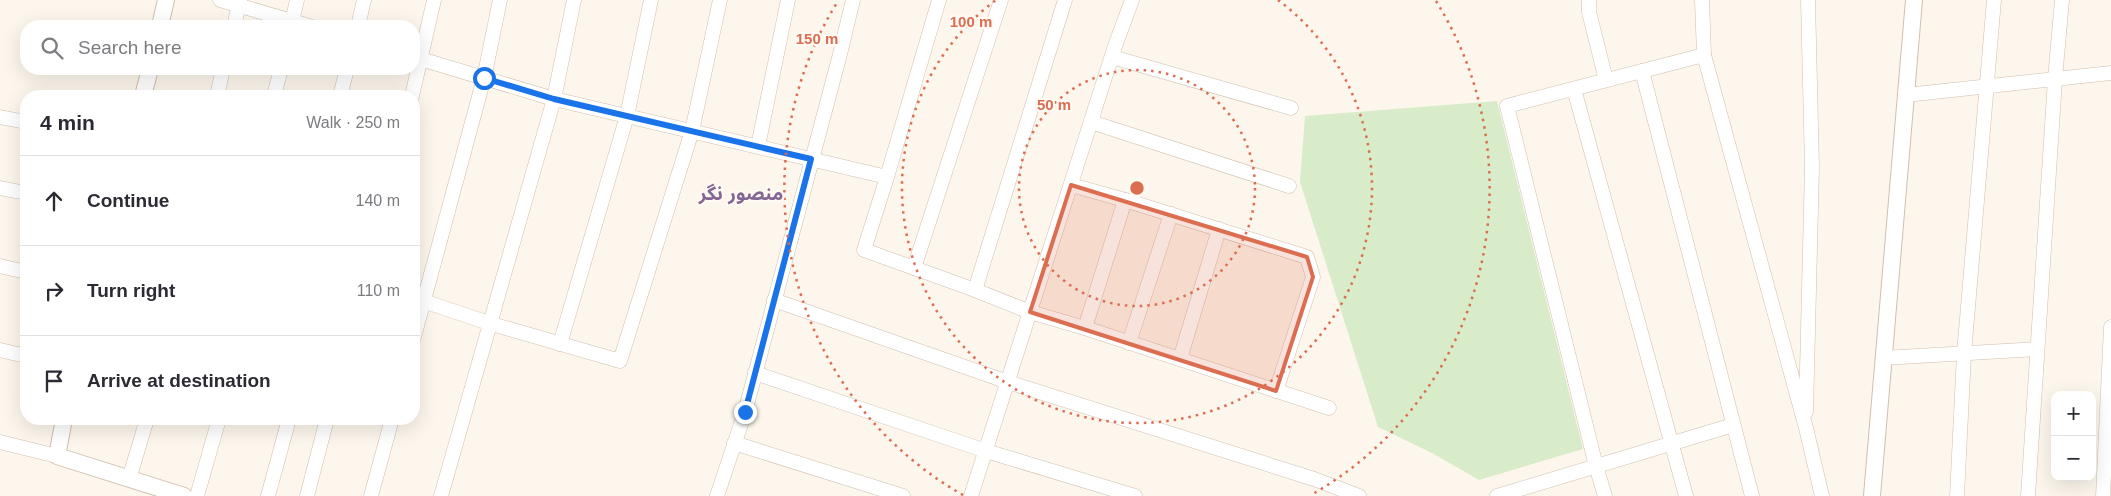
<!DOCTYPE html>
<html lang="en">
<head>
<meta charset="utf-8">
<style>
  :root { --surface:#fff; --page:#f2f2f3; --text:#2b2b33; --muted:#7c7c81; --line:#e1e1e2 }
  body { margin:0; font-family:Arial,"Noto Sans Arabic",sans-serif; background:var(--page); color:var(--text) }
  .controls { position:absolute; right:15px; bottom:15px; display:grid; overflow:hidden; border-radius:10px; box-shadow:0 5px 20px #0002 }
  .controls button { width:45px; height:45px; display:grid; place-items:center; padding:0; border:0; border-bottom:1px solid var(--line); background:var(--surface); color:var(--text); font:25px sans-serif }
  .stop { position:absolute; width:15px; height:15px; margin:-11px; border:4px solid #1a73e8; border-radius:50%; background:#fff }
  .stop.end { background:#1a73e8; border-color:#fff; box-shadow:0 1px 5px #0008 }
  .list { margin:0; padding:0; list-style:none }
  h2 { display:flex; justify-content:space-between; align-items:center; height:65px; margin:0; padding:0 20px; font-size:21px }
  h2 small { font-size:16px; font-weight:400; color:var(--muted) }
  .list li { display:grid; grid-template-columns:32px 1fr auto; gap:15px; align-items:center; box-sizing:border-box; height:90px; padding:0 20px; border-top:1px solid var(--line) }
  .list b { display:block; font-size:19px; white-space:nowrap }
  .list em { font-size:16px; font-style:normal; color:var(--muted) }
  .icon { flex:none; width:28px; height:28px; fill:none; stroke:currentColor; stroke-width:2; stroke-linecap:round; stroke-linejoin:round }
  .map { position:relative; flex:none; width:2111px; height:496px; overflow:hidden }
  .search { position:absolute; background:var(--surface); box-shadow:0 5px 20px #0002; left:20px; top:20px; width:400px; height:55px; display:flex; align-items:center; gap:12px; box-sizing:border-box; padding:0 18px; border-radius:20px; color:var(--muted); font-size:19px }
  .panel { position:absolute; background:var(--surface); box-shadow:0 5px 20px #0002; left:20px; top:90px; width:400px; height:335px; border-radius:20px }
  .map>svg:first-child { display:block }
  .green { fill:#d8ecc9 }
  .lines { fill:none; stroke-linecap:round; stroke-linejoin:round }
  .minor-casing { stroke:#d1beb0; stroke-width:15 }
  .tertiary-casing { stroke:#d1beb0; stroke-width:18 }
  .minor { stroke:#fff; stroke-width:14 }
  .tertiary { stroke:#fff; stroke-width:16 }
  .route { stroke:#1a73e8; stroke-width:6 }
  .marked { fill:#dc6d51; fill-opacity:0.2; stroke:#dc6d51; stroke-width:4; stroke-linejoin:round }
  .ring { fill:none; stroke:#dc6d51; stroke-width:2.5; stroke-dasharray:2.5 5 }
  .labels { text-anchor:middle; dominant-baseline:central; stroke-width:4.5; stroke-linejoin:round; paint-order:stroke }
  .district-label { font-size:19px; font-weight:bold; fill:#846695; stroke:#fffaf3 }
  .centre { fill:#dc6d51; stroke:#fffaf3; stroke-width:2.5 }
  .ring-label { font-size:15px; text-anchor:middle; font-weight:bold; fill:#dc6d51; stroke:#fffaf3; stroke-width:4.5; stroke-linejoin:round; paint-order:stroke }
</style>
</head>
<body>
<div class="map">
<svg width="2111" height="496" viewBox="0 0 2111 496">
  <rect width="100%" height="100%" fill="#fdf6ec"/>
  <polygon class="green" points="1497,101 1583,449 1479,480 1432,453 1378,427 1300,182 1305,116"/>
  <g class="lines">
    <g class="minor-casing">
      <g id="minor">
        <polyline points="220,0 309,26"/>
        <polyline points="1589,0 1589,12 1606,80"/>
        <polyline points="1702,0 1704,55 1806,428 1822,496"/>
        <polyline points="234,26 240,0"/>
        <polyline points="291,26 297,0"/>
        <polyline points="358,26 364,0"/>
        <polyline points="414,57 554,99 887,177 939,0"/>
        <polyline points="1112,57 1291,108"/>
        <polyline points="1642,71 1752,496"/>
        <polyline points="1574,89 1686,496"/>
        <polyline points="1906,95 2111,73"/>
        <polyline points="217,96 223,69"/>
        <polyline points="274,96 281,69"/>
        <polyline points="340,96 347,69"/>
        <polyline points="412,96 434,0"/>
        <polyline points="0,117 26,122"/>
        <polyline points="1091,122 1289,186"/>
        <polyline points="758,146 788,0"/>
        <polyline points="887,177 864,250 975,290 1030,312 1085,328 1329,408"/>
        <polyline points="1071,185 1125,200 1307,257 1313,277 1276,391"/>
        <polyline points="0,188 26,193"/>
        <polyline points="0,266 26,272"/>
        <polyline points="914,268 1001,0"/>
        <polyline points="975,290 1065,0"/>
        <polyline points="414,298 492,324 620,361 692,131 720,0"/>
        <polyline points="774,300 1008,382 1314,479 1359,496"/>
        <polyline points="1085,328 1125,200"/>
        <polyline points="414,337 484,78 500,0"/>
        <polyline points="1129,343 1171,214"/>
        <polyline points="560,344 627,116 651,0"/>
        <polyline points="0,350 26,356"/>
        <polyline points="1883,358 2037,349"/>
        <polyline points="1180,359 1219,229"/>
        <polyline points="755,373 986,451 1135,496"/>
        <polyline points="1806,412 1812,167 1808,0"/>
        <polyline points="0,442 57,456"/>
        <polyline points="734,443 903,496"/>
        <polyline points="129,479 147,419"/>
        <polyline points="197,496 219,419"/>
        <polyline points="268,496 289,419"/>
        <polyline points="307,496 327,419"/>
        <polyline points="371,496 392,419"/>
        <polyline points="441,496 554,99 574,0"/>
        <polyline points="717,496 745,412 839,58 853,0"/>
        <polyline points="971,496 1115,46 1132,0"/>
        <polyline points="1497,496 1733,425"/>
        <polyline points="1605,496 1596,466 1507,106 1704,55"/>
        <polyline points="1957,496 1964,354 1994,0"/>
        <polyline points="2028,496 2055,79 2062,0"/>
        <polyline points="2103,496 2111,327"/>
      </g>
    </g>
    <g class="tertiary-casing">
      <g id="tertiary">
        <polyline points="160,26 166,0"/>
        <polyline points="143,96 150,69"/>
        <polyline points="64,419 57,456 184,496"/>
        <polyline points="1872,496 1914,0"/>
      </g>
    </g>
    <use href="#minor" class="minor"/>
    <use href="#tertiary" class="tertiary"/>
  </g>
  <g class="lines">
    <polyline class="route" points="484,78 554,99 811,159 745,412"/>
  </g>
  <path class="marked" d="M 1071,185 L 1307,257 L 1313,277 L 1276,391 L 1030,312 Z"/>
  <g class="ring">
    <circle cx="1137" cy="188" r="118"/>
    <path d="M1278 0A235 235 0 1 1 996 0"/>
    <path d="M963 495A353 353 0 0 1 838 1M1436 1A353 353 0 0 1 1311 495"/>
  </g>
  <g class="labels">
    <g class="district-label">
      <text x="741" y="193">منصور نگر</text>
    </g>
  </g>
  <circle cx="1137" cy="188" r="8" class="centre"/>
  <g class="ring-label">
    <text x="971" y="27">100 m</text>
    <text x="817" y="44">150 m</text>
    <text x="1054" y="110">50 m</text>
  </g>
</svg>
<div class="controls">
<button>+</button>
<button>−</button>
</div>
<div class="stop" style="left:484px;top:78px"></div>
<div class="stop end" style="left:745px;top:412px"></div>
<div class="search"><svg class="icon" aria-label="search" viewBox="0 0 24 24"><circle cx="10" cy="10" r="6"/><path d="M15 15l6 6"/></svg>Search here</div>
<section class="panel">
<h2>4 min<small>Walk · 250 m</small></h2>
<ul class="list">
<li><svg class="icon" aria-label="ahead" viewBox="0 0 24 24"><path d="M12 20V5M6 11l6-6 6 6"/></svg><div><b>Continue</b></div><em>140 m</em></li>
<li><svg class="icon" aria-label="right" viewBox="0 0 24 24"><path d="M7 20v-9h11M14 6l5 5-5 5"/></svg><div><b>Turn right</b></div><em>110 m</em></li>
<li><svg class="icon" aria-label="arrive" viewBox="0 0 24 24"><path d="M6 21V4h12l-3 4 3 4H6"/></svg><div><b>Arrive at destination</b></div></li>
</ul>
</section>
</div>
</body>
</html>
